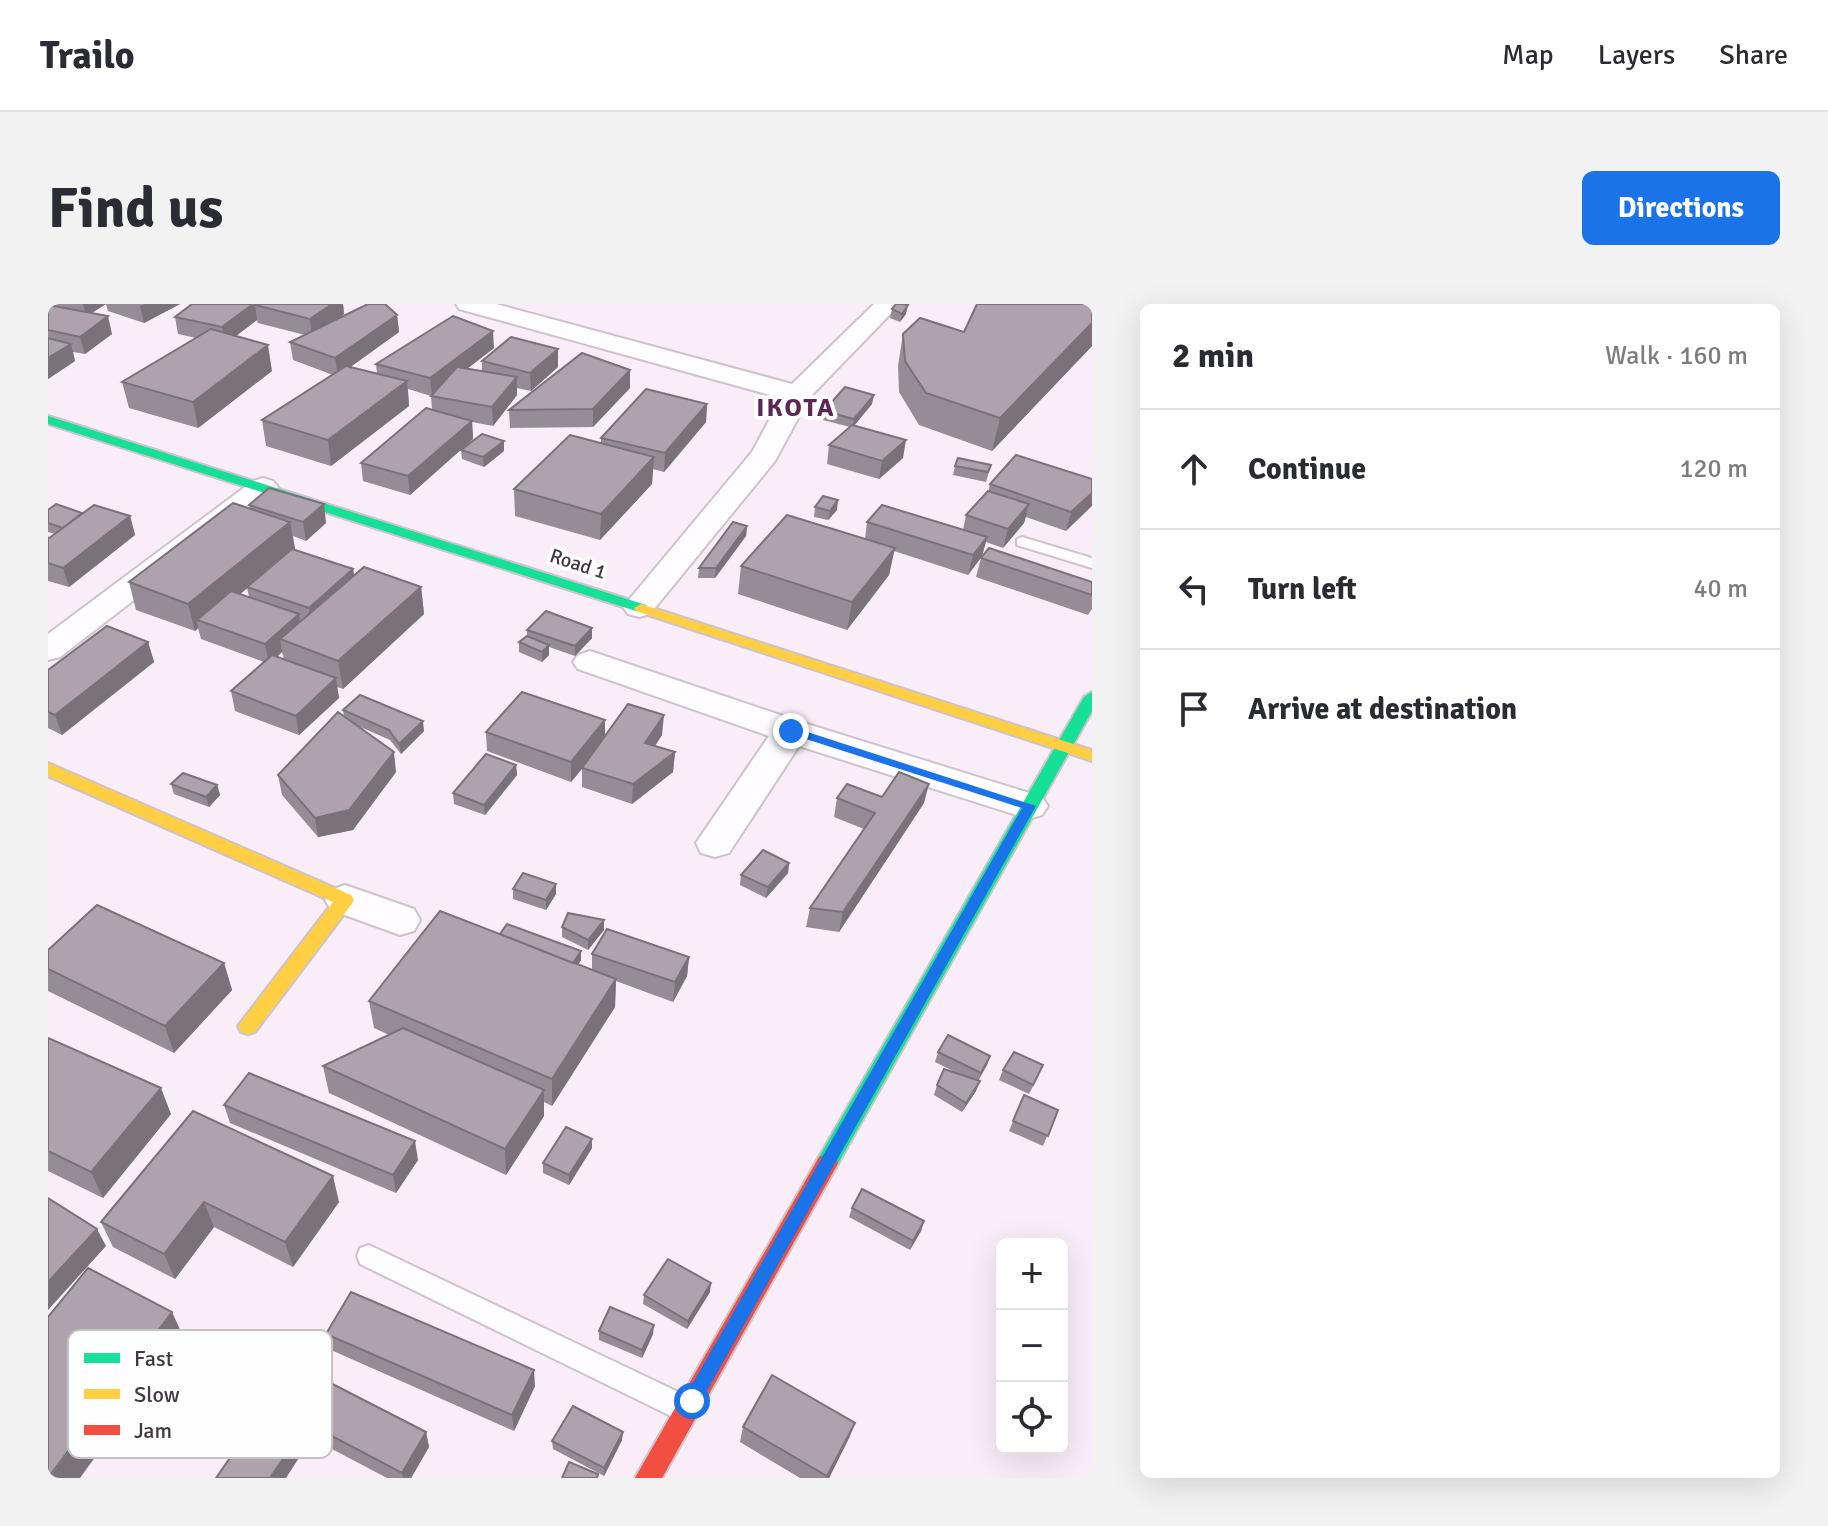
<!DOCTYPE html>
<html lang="en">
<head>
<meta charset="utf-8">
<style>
  :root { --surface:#fff; --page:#f2f2f3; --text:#2b2b33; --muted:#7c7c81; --line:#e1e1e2; --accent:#1a73e8 }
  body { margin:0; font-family:Signika,sans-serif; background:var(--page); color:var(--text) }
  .controls { position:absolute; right:24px; bottom:24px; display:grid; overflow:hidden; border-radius:12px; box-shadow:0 8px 32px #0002 }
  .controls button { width:72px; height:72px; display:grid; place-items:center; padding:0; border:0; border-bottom:2px solid var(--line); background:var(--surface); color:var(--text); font:40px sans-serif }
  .stop { position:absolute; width:24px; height:24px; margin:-18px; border:6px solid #1a73e8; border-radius:50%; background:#fff }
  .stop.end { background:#1a73e8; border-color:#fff; box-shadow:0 2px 8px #0008 }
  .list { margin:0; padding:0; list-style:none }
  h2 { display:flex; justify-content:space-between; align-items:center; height:104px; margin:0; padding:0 32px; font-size:34px }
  h2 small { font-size:26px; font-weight:400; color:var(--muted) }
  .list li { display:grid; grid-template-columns:52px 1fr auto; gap:24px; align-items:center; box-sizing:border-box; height:120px; padding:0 32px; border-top:2px solid var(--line) }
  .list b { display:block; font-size:30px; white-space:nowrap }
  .list em { font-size:26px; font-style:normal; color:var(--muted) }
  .icon { flex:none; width:44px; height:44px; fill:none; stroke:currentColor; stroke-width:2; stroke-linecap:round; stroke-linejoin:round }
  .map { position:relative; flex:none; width:1044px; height:1174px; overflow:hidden; border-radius:12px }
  header { display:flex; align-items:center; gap:48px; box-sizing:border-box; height:112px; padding:0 40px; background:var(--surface); border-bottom:2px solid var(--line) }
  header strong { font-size:38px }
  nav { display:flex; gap:44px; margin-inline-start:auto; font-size:28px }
  .intro { display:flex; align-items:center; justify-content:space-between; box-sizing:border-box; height:192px; padding:0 48px }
  h1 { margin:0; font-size:56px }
  .button { padding:20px 36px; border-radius:12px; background:var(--accent); color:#fff; font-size:28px; font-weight:700 }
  main { display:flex; gap:48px; padding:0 48px }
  aside { flex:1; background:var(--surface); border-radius:12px; box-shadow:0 8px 32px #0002 }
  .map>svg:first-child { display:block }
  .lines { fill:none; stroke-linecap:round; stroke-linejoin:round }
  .lane-casing { stroke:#cec3cc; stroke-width:4 }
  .street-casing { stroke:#cec3cc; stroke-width:4 }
  .fast-casing { stroke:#cec3cc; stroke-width:4 }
  .slow-casing { stroke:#cec3cc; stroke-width:4 }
  .jam-casing { stroke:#cec3cc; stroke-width:4 }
  .lane { fill:#fefcfe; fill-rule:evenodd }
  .street { fill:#fefcfe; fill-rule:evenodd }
  .fast { fill:#16e098; fill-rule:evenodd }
  .slow { fill:#ffcf43; fill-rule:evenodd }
  .jam { fill:#f24e42; fill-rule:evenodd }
  .wall { fill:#968c95; fill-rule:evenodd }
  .shaded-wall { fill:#7a7279 }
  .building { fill:#aea3ad; stroke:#7a7279; stroke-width:2 }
  .route { fill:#1a73e8 }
  .labels { text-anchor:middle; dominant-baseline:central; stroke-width:8; stroke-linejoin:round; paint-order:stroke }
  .far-street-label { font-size:20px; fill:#433841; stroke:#fdfdfd }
  .far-district-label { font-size:26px; font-weight:bold; letter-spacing:2px; fill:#5b2756; stroke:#fdfdfd }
  .key { fill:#fdfdfd; stroke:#c5c2c5; stroke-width:2 }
  .key-label { font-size:22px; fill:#433841 }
</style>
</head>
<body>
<header>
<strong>Trailo</strong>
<nav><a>Map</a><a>Layers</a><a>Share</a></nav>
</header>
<div class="intro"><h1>Find us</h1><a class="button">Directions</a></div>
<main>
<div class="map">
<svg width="1044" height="1174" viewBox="0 0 1044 1174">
  <rect width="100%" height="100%" fill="#f9edf8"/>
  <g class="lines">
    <g class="lane-casing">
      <g id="lane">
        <polygon points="974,233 1044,254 1044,264 969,241 969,235"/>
        <polygon points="321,941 645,1095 648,1104 645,1113 635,1117 625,1113 312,960 309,952 312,944"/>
      </g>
    </g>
    <g class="street-casing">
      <g id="street">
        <polygon points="408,0 448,0 744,80 826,0 852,0 761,94 727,157 602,310 591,313 580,310 575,303 704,148 733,94 411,5"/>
        <polygon points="215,174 225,177 230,183 225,189 12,353 0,356 0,330 205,177"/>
        <polygon points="542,347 756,419 994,493 1000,502 994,511 981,515 751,442 681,549 667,553 653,549 648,539 721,432 530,365 525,358 530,351"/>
        <polygon points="297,581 366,605 372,616 366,627 352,631 283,606 277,596 283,586"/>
      </g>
    </g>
    <g class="fast-casing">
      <g id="fast">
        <polygon points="0,112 598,301 600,304 593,308 588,307 0,120"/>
        <polygon points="1044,388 1044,407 787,865 779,868 771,865 768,859 771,853 1036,393"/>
      </g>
    </g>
    <g class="slow-casing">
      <g id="slow">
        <polygon points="593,300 1044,446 1044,457 588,307 586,304"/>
        <polygon points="0,459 303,591 306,596 303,601 207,728 200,730 193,728 190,722 285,598 0,472"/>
      </g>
    </g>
    <g class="jam-casing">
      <polygon id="jam" points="779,850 787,853 790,859 787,865 614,1174 587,1174 771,853"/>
    </g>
    <use href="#lane" class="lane"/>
    <use href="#street" class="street"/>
    <use href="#fast" class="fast"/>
    <use href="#slow" class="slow"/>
    <use href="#jam" class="jam"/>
  </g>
  <g class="wall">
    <polygon points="0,0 58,0 44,9 64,30 37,50 25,48 27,57 0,75"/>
    <polygon points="58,0 132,0 96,19 60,7"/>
    <polygon points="144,0 295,0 296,10 289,15 349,11 351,28 302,63 329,70 328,60 446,44 420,64 434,67 434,57 510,45 510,63 483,87 469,84 469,91 445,122 424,118 425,135 362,191 315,177 313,159 384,106 383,92 360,85 361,102 283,162 218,142 214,116 285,71 245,56 242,38 257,31 210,19 209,16 188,32 224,67 150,124 81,104 74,78 148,34 130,30 127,13"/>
    <polygon points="1044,0 1044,42 944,147 871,121 851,88 850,62 855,30 916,28"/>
    <polygon points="844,5 858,10 852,18 842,14"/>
    <polygon points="582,84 545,123 462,124 461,106"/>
    <polygon points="659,100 658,118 616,168 605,165 604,180 552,236 467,212 466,185 553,139 553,134"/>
    <polygon points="824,100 806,122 855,154 831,175 779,160 781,141 802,123 775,116 776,107"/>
    <polygon points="456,137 456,147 436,163 414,155 413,146"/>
    <polygon points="943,161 938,178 905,171 907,162"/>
    <polygon points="1044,175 1018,227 978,213 976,219 955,244 938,238 934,252 1044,278 1044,305 1040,311 928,273 933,254 920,271 846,247 841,271 799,326 690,290 693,262 817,235 819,218 915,226 918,211 940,188 942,180"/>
    <path d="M 201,201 L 278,219 L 258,237 L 245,232 L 247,245 L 246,246 L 305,265 L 306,272 L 373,283 L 376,310 L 295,385 L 289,383 L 291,394 L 251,431 L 187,407 L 183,387 L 216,358 L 153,335 L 150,324 L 147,327 L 88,306 L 81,278 L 202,204 ZM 199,284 L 201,293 L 192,290 ZM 234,348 L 236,355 L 229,353 Z"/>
    <polygon points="767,203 789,206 780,216 766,213"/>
    <polygon points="0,204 0,205 34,209 82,212 87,231 21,283 0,277 0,231 1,234 7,230 0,228"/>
    <polygon points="699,222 698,232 667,274 650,274 651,264"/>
    <polygon points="479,326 544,334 527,352 501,343 501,351 494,358 471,348 471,338 479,332"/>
    <polygon points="100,338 106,358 14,431 0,424 0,366"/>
    <polygon points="295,406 376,427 353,450 342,436 310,422 348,468 305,526 270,533 234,491 230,471 296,412"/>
    <polygon points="557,416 557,432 614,431 607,442 627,448 625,468 584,500 534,483 534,465 523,478 439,447 438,428"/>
    <polygon points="468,461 469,471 437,511 406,500 405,489"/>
    <polygon points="123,480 169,481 172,491 161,503 126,490"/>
    <polygon points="834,493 876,499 791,628 758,623 762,604 816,525 786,513 789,494"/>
    <polygon points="741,559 740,569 718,594 692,581 693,571"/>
    <polygon points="508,580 508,590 498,606 465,595 465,585"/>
    <polygon points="556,616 556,626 540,646 514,633 514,623"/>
    <polygon points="452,630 533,647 533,656 530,661 544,666 544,650 641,653 639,672 625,698 568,677 567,703 504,802 496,798 496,812 458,871 281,789 275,762 341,731 326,724 321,697"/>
    <polygon points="0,646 176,659 184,686 126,749 0,687"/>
    <polygon points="0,734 123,810 55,894 0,867"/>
    <polygon points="890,748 942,752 939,761 930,777 928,787 914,808 886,791 889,781 915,772 887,758"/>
    <polygon points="955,766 991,771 981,790 951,776"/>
    <polygon points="976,791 1010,806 995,842 961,827"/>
    <polygon points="176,801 370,856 348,889 182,819"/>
    <polygon points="145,807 291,898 245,963 166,923 127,975 65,943 53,918"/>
    <polygon points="544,844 521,881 495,869 495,859"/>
    <polygon points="804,904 876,917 873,927 862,946 801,913"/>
    <polygon points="662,988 639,1025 595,1000 596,991"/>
    <polygon points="551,1027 605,1030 594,1054 551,1036"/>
    <polygon points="278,1030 487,1082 466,1127 283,1046"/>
    <polygon points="240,1109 378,1128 381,1143 363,1174 339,1174 246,1125"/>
    <polygon points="807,1119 801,1134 781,1174 752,1174 692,1138 695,1123"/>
    <polygon points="574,1136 556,1172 505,1145 504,1137"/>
  </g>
  <g class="shaded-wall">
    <polygon points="35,0 58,0 38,12"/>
    <polygon points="96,0 132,0 96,19 92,2"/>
    <polygon points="205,0 231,0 207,1 209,16 177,40 174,23"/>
    <polygon points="284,0 295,0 296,10 264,33 262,15"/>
    <polygon points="860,1 858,10 852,18 854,10"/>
    <polygon points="349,11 351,28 290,72 287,54"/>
    <polygon points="60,12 64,30 37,50 32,33"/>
    <polygon points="1044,19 1044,42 944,147 952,114"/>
    <polygon points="445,27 446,44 384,92 382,74"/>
    <polygon points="23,40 27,57 0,75 0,54"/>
    <polygon points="220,41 224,67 150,124 145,98"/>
    <polygon points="510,45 510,63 483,87 482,69"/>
    <polygon points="582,66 582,84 545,123 545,105"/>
    <polygon points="469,73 469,91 445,122 444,103"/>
    <polygon points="359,77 361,102 283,162 280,136"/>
    <polygon points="826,91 824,100 804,124 806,115"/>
    <polygon points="659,100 658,118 616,168 617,149"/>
    <polygon points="424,117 425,135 362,191 360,172"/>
    <polygon points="858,136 855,154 831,175 834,157"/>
    <polygon points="456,137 456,147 436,163 435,153"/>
    <polygon points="606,153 604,180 552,236 553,210"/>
    <polygon points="1044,189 1044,202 1018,227 1023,208"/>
    <polygon points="790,196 789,206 780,216 782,207"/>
    <polygon points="276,200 278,219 258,237 255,218"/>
    <polygon points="981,200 976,219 955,244 960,225"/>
    <polygon points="82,212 87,231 21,283 15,264"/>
    <polygon points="242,218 247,245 157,319 149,316 150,324 147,327 140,300"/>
    <polygon points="699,222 698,232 667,274 668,264"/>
    <polygon points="939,233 934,252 920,271 925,251"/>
    <polygon points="847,244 841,271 799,326 804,298"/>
    <polygon points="305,265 308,284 265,324 261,304"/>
    <polygon points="373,283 376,310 295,385 290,357"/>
    <polygon points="251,310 254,330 232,335 234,348 221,359 217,340"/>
    <polygon points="544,324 544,334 527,352 527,342"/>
    <polygon points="100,338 106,358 14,431 7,411"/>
    <polygon points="501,341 501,351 494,358 494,348"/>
    <polygon points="288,374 291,394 251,431 248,412"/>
    <polygon points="616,411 614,431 596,458 597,439"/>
    <polygon points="557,416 557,436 523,478 523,458"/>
    <polygon points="375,417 376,427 353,450 351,440"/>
    <polygon points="346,448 348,468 305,526 270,533 267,514"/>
    <polygon points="627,448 625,468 584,500 585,480"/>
    <polygon points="468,461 469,471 437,511 436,501"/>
    <polygon points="881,480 876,499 791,628 795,608"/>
    <polygon points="169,481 172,491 161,503 158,493"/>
    <polygon points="741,559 740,569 718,594 720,583"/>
    <polygon points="508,580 508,590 498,606 498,596"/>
    <polygon points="556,616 556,626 540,646 540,636"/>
    <polygon points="533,647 533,656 518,681 518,671"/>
    <polygon points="641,653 639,672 625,698 627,678"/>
    <polygon points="176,659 184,686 126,749 117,722"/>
    <polygon points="568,675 567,703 504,802 504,775"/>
    <polygon points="942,752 939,761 929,778 933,769"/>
    <polygon points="932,777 928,787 914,808 918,799"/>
    <polygon points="113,784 123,810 55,894 43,868"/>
    <polygon points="496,786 496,812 458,871 457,845"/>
    <polygon points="544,835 544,844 521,881 521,871"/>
    <polygon points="367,837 370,856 348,889 345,871"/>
    <polygon points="285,872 291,898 245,963 237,938"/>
    <polygon points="156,898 166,923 127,975 116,950"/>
    <polygon points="876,917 873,927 862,946 865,937"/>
    <polygon points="49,925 58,942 0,1006 0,978"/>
    <polygon points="663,979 662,988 639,1025 640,1017"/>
    <polygon points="124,1008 135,1032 32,1174 1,1174"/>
    <polygon points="606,1021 605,1030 594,1054 594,1046"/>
    <polygon points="486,1066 487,1082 466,1127 464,1111"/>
    <polygon points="807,1119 801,1134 781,1174 779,1174"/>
    <polygon points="378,1128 381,1143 363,1174 355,1174 354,1169"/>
    <polygon points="575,1128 574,1136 556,1172 556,1164"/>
    <polygon points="251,1131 256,1146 238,1174 222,1174"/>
  </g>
  <g class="building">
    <polygon points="144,0 205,0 174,23 127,13"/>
    <polygon points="209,0 284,0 262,15 207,1"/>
    <polygon points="320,0 337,0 349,11 287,54 242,38"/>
    <polygon points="848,0 853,0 860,1 854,10 844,5"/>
    <polygon points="929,0 1044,0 1044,19 952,114 878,89 857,57 855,30 872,14 916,28"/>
    <polygon points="0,1 60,12 32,33 0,26"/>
    <polygon points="405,12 445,27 382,74 328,60"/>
    <polygon points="163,25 220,41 145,98 74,78"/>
    <polygon points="463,33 510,45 482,69 434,57"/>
    <polygon points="0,34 23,40 0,54"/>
    <polygon points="534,49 582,66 545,105 461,106"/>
    <polygon points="298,62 359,77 280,136 214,116"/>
    <polygon points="409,63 469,73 444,103 383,92"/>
    <polygon points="797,83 826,91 806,115 776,107"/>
    <polygon points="598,85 659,100 617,149 553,134"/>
    <polygon points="378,104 424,117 360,172 313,159"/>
    <polygon points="804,121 858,136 834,157 781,141"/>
    <polygon points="434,130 456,137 435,153 413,146"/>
    <polygon points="522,131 606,153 553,210 466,185"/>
    <polygon points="968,151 1044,175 1044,189 1023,208 942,180"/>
    <polygon points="910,154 943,161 940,168 907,162"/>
    <polygon points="221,184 276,200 255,218 201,201"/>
    <polygon points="940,187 981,200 960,225 918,211"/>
    <polygon points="775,192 790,196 782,207 767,203"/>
    <polygon points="185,199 242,218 140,300 81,278"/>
    <polygon points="8,200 34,209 15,224 0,219 0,206"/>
    <polygon points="46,201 82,212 15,264 0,259 0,235"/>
    <polygon points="834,201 939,233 925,251 819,218"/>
    <polygon points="739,211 847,244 804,298 693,262"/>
    <polygon points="685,218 699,222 668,264 651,264"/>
    <polygon points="941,244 1044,278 1044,291 933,254"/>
    <polygon points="244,245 305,265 261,304 199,283"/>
    <polygon points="316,263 373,283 290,357 232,335"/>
    <polygon points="183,287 251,310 217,340 149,316"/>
    <polygon points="498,307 544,324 527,342 479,326"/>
    <polygon points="59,322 100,338 7,411 0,408 0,366"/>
    <polygon points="479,332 501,341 494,348 471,338"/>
    <polygon points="224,351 288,374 248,412 183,387"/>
    <polygon points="474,388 557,416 523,458 438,428"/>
    <polygon points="312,391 375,417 351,440 341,426 295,406"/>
    <polygon points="580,400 616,411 597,439 627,448 585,480 534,464"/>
    <polygon points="290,408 346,448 301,506 267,514 230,471"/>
    <polygon points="438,450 468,461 436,501 405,489"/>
    <polygon points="851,468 881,480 795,608 762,604 827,509 789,494 799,480 834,493"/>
    <polygon points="135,469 169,481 158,493 123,480"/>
    <polygon points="715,546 741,559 720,583 693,571"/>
    <polygon points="475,569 508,580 498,596 465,585"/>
    <polygon points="49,601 176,659 117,722 0,665 0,646"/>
    <polygon points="392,607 568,675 504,775 321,697"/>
    <polygon points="520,609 556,616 540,636 514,623"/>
    <polygon points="459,620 533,647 525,659 452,630"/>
    <polygon points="559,625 641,653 627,678 544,650"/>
    <polygon points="355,724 496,786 457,845 275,762"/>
    <polygon points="900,731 942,752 933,769 890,748"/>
    <polygon points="0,734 113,784 43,868 0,847"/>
    <polygon points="966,748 995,761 985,781 955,766"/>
    <polygon points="896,765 932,777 918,799 889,781"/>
    <polygon points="201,769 367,837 345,871 176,801"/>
    <polygon points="976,791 1010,806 1000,832 965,817"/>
    <polygon points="145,807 285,872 237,938 156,898 116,950 53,918"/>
    <polygon points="518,823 544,835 521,871 495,859"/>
    <polygon points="814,885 876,917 865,937 804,904"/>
    <polygon points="0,894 49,925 0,978"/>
    <polygon points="620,955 663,979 640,1017 596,991"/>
    <polygon points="40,964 124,1008 0,1174 0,1013"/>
    <polygon points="303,988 486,1066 464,1111 278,1030"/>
    <polygon points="562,1003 606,1021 594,1046 551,1027"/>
    <polygon points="265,1070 378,1128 354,1169 240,1109"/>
    <polygon points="724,1071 807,1119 779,1172 695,1123"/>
    <polygon points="525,1102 575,1128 556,1164 504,1137"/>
    <polygon points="213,1109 251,1131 222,1174 168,1174"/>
    <polygon points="521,1158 550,1170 549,1174 514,1174"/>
  </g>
  <polygon class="route" points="739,424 747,424 988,502 650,1103 644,1105 638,1103 635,1097 638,1091 974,504 739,429"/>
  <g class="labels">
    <g class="far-street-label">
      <text transform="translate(530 260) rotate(18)">Road 1</text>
    </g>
    <g class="far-district-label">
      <text x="748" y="104">IKOTA</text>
    </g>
  </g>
  <rect x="20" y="1026" width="264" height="128" rx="12" class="key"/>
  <rect x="36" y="1049" width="36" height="10" fill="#16e098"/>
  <rect x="36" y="1085" width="36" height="10" fill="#ffcf43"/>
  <rect x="36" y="1121" width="36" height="10" fill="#f24e42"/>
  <g class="key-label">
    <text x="86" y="1062">Fast</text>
    <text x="86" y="1098">Slow</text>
    <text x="86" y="1134">Jam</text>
  </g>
</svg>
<div class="controls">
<button>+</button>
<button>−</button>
<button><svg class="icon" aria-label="locate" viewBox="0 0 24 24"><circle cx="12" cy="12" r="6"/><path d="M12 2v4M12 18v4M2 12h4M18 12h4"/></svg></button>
</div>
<div class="stop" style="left:644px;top:1097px"></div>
<div class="stop end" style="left:743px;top:427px"></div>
</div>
<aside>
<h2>2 min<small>Walk · 160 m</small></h2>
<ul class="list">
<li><svg class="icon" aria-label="ahead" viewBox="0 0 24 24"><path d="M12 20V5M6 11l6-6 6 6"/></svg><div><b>Continue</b></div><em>120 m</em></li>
<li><svg class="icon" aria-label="left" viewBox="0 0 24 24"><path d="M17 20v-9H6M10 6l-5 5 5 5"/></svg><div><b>Turn left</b></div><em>40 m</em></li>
<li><svg class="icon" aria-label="arrive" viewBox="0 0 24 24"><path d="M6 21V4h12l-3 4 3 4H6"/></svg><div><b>Arrive at destination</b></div></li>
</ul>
</aside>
</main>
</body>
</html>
